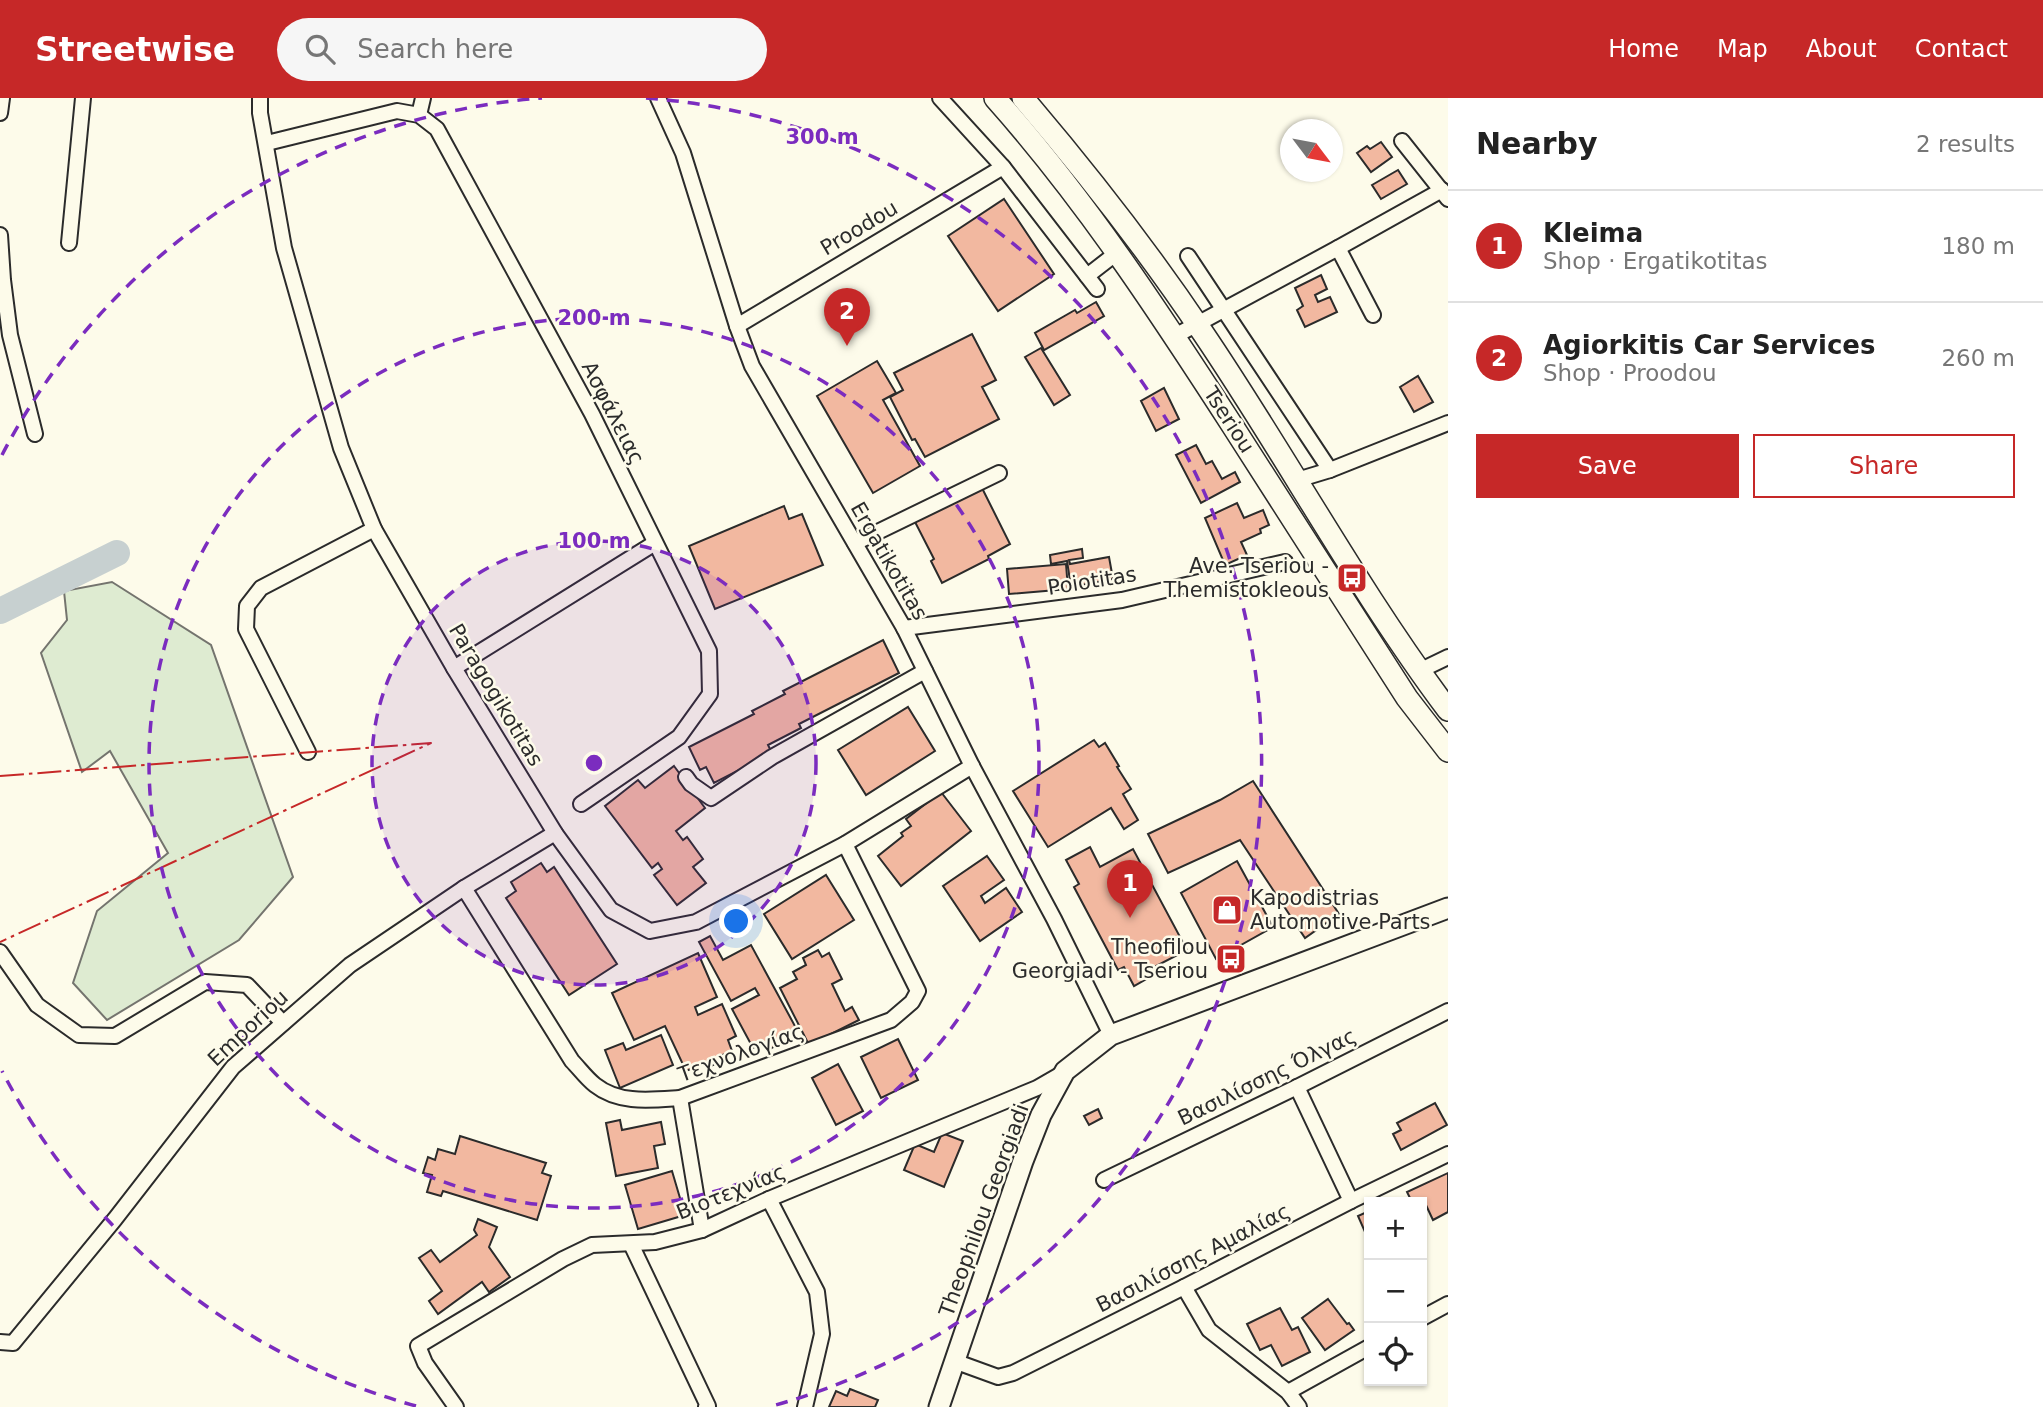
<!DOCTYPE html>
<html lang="en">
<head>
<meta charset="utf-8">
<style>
  :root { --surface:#fff; --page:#f6f6f6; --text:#222; --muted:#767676; --line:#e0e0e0; --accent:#c62828 }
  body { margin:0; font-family:"DejaVu Sans",sans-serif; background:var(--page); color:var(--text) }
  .controls { position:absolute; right:21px; bottom:21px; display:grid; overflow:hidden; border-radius:0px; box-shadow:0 2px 5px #0004 }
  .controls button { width:63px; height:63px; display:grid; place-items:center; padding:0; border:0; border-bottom:2px solid var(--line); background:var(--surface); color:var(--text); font:35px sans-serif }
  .compass { position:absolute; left:1280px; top:21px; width:63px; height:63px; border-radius:50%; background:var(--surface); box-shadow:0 2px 5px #0004; rotate:122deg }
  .you { position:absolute; left:737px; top:824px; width:24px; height:24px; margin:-18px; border:5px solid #fff; border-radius:50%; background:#1a73e8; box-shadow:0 0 0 10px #1a73e833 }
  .badge { display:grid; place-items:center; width:46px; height:46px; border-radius:50%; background:var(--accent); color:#fff; font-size:23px; font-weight:700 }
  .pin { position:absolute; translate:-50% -58px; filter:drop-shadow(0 2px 4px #0008) }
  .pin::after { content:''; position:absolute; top:37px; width:24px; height:21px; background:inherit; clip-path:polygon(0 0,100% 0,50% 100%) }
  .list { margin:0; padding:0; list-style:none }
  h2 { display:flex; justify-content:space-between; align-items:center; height:91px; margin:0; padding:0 28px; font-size:30px }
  h2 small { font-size:23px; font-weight:400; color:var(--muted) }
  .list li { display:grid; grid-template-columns:46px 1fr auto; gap:21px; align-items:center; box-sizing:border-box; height:112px; padding:0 28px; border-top:2px solid var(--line) }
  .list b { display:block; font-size:26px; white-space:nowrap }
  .list p { margin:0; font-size:23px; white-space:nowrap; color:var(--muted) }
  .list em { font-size:23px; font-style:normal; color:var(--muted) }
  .actions { display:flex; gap:14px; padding:21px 28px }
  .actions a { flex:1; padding:16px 0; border:2px solid var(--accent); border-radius:0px; text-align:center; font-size:24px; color:var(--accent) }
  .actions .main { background:var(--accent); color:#fff }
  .icon { flex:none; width:38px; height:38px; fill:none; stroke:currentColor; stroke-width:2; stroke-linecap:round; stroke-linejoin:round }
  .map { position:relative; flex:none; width:1448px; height:1309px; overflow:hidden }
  header { display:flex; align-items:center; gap:42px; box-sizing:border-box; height:98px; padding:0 35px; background:var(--accent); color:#fff }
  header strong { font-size:33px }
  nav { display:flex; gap:38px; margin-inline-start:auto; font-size:24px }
  .search { width:490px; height:63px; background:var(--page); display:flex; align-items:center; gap:18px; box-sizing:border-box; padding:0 24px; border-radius:38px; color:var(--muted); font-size:26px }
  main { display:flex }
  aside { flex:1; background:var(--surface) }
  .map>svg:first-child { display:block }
  .green { fill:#deebd1; stroke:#74746e; stroke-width:2 }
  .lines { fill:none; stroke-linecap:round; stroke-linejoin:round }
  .river { stroke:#c7d0d0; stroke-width:26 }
  .building { fill:#f2b8a0; stroke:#2b2b2b; stroke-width:2 }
  .street-casing { stroke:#2b2b2b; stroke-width:18 }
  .secondary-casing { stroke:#2b2b2b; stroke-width:23 }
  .primary-casing { stroke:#2b2b2b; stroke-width:24 }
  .street { stroke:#fdfbea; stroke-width:14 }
  .secondary { stroke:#fdfbea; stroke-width:19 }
  .primary { stroke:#fdfbea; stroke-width:21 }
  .power { stroke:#c62828; stroke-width:2; stroke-dasharray:24 5 3.5 5; stroke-linecap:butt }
  .ring { fill:none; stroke:#7b2cbf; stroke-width:3.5; stroke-dasharray:12 9 }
  .labels { text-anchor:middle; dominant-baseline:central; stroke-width:5; stroke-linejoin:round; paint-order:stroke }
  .street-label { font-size:21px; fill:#2b2b2b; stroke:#fdfbea }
  .poi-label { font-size:21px; fill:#2b2b2b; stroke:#fdfbea; text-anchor:end }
  .centre { fill:#7b2cbf; stroke:#fdfbea; stroke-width:3.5 }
  .ring-label { font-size:21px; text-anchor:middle; font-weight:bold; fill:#7b2cbf; stroke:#fdfbea; stroke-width:5; stroke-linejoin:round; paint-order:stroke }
</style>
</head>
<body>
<header>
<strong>Streetwise</strong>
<div class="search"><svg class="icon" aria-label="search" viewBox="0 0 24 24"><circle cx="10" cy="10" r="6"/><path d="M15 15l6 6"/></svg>Search here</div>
<nav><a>Home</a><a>Map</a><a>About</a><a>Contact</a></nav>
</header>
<main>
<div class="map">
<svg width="1448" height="1309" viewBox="0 0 1448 1309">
  <rect width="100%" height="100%" fill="#fdfbea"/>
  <polygon class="green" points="112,484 211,547 293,779 239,842 107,922 73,885 97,813 168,755 110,653 82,674 41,555 67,522 64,493"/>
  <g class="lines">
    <polyline class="river" points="0,513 117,455"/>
  </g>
  <g class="building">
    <polygon points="1381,44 1392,59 1371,74 1357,55 1367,48 1370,51"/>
    <polygon points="1398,72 1407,86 1381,101 1372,87"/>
    <polygon points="1004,101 1054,176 998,213 948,138"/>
    <polygon points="1321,177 1327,191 1315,197 1318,204 1330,199 1337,214 1305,229 1297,212 1303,208 1295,190"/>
    <polygon points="1096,204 1104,218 1044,252 1035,235 1075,212 1077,215"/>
    <polygon points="972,236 996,282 982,289 999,321 925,359 915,341 912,342 890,299 903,292 894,275"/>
    <polygon points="1041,250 1070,297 1054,307 1025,259"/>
    <polygon points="877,263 896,295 883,302 920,368 873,395 817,298"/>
    <polygon points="1418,278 1433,304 1414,314 1400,289"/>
    <polygon points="1164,290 1179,321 1156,333 1141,303"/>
    <polygon points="1196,347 1206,366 1212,363 1222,381 1235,374 1240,384 1201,405 1176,357"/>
    <polygon points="981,388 1010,446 988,458 989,461 942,485 931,463 934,461 914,422"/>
    <polygon points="1237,405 1244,420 1263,412 1269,427 1260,431 1261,435 1241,444 1247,457 1225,467 1205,420"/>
    <polygon points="784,408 789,421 802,416 823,467 715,511 689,448"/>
    <polygon points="1082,451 1083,460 1069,462 1070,466 1109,459 1113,481 1071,489 1067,463 1051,466 1050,457"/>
    <polygon points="1066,466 1068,491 1009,496 1007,471"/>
    <polygon points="883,542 899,575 799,626 801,630 768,647 772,655 714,685 706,669 700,672 689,649 754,616 752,613 785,596 783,593"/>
    <polygon points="908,609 935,653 866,697 838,652"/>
    <polygon points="1094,642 1099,649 1105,645 1119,668 1117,669 1131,691 1123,696 1138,722 1124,731 1111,710 1048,749 1013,693"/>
    <polygon points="674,668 705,710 676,733 683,742 687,739 703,761 693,769 706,785 677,807 654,777 662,771 658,765 652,770 605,708 638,682 645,690"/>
    <polygon points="1253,683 1339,816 1305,840 1240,742 1168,775 1148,736 1220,702"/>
    <polygon points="941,694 971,733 901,788 878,758 903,738 901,735 911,728 906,721"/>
    <polygon points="1090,749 1100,769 1133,751 1187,852 1156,868 1157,875 1134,888 1124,869 1118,872 1074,789 1079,786 1066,762"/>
    <polygon points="987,758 1004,782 981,798 985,805 1006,790 1022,814 980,843 943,788"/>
    <polygon points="1237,763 1273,829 1216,861 1181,795"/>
    <polygon points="541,765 547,774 554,769 617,866 569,897 506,800 516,793 511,784"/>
    <polygon points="826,777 854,822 792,861 764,816"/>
    <polygon points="710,838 723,862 751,847 796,930 780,939 782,944 768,952 764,944 753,950 732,911 759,897 755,890 731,903 699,844"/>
    <polygon points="818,852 822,859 829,855 842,881 832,886 845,913 852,909 859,922 809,947 780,890 797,881 793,874 806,867 803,860"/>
    <polygon points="698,855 717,899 695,909 698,917 722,906 736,938 728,942 732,953 720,958 722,963 709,969 707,964 686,973 665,928 634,942 612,895"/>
    <polygon points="661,937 673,967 620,990 605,952 623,945 626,952"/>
    <polygon points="898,941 918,982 881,1000 861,959"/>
    <polygon points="838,966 863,1013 836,1027 812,980"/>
    <polygon points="1435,1005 1447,1027 1401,1052 1393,1036 1401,1032 1397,1025"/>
    <polygon points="1098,1011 1102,1020 1089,1027 1084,1018"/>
    <polygon points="620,1022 622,1032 661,1024 665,1046 654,1048 658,1070 616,1078 606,1025"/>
    <polygon points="942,1035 963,1043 944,1089 904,1072 915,1046 934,1054"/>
    <polygon points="460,1038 546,1065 542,1075 551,1078 537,1122 443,1093 441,1098 427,1094 432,1077 423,1075 428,1059 435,1062 438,1051 455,1056"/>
    <polygon points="672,1073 685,1117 638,1131 625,1087"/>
    <polygon points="1448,1075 1448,1114 1433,1122 1425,1105 1422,1107 1422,1104 1412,1104 1407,1094"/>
    <polygon points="1369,1113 1369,1132 1365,1134 1358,1118"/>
    <polygon points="478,1121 497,1129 489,1149 510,1179 489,1194 482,1184 438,1216 429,1203 442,1193 419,1160 431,1152 440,1164 477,1137 474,1132"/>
    <polygon points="1328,1201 1347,1226 1349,1225 1354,1232 1325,1252 1302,1220"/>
    <polygon points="1280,1210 1292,1232 1298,1229 1310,1254 1282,1268 1271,1247 1260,1252 1247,1226"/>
    <polygon points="850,1291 878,1302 875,1309 829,1309 836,1293 847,1298"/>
  </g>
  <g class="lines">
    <g class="street-casing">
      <g id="street">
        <polyline points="260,0 260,15 284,150 341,350 374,431 454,570 555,735 611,812 650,833 696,824 845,746 972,668"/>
        <polyline points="658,0 683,55 737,228 752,268 904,530 972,668 1054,821 1111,937"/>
        <polyline points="940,0 1003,69 1097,191"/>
        <polyline points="0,15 2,0"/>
        <polyline points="419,17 423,0"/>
        <polyline points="1402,43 1448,101"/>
        <polyline points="267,45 397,13 419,17 437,31 592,316 709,553 710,596 679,639 581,706"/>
        <polyline points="0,137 3,182 10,237 35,336"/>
        <polyline points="69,145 83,0"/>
        <polyline points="1338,150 1373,217"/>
        <polyline points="1188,158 1330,372 1448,325"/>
        <polyline points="1087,178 1118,154"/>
        <polyline points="737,228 1003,69"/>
        <polyline points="1175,238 1338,150 1442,92"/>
        <polyline points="1297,382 1330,372"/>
        <polyline points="855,445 999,375"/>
        <polyline points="904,530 1122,502 1285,464"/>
        <polyline points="454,570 655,445"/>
        <polyline points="1419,573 1448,559"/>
        <polyline points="308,654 246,531 247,508 261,490 374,431"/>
        <polyline points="686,679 691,686 711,700 772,659 925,573"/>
        <path d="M 464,790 L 572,963 C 579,970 586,980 595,987 C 619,1006 650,1002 680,1000 L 891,922 L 912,904 L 918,893 L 845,746"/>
        <polyline points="0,854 37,907 79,937 115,938 205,884 247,887 283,925"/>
        <polyline points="1297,989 1351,1103"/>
        <polyline points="680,1000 702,1132"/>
        <polyline points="1104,1082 1297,989 1448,913"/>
        <polyline points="769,1101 817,1194 822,1236 805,1309"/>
        <polyline points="631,1146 708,1308 706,1309"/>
        <polyline points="1184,1189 1209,1232 1288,1294 1299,1309"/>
        <polyline points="1422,1220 1448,1206"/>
        <polyline points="0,1244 13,1245 115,1121 233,969 350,867 464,790 555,735"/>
        <polyline points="954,1263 998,1279 1013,1275 1184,1189 1351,1103 1448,1056"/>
        <polyline points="1288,1294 1369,1249"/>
        <polyline points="456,1309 425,1265 418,1248 563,1161 592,1147 655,1144 702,1132 769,1101 1037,990 1063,975"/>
      </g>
    </g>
    <g class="secondary-casing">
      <polyline id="secondary" points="939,1309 1023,1063 1041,1017 1065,973 1111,937 1448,810"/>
    </g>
    <g class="primary-casing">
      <g id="primary">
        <path d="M 995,0 C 1085,101 1159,214 1232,327 C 1291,418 1349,509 1407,600 L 1448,653"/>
        <path d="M 1023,0 C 1087,75 1148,153 1203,235 C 1287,359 1358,492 1448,612"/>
      </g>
    </g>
    <use href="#street" class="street"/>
    <use href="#secondary" class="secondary"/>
    <use href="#primary" class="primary"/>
    <polyline class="power" points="0,678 431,645 0,844"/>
  </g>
  <circle cx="594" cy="665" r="222" fill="#7b2cbf" fill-opacity=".12"/>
  <g class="ring">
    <circle cx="594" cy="665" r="222"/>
    <circle cx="594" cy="665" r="445"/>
    <path d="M416 1308A667 667 0 0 1 2 973M2 357A667 667 0 0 1 542 0M646 0A667 667 0 0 1 772 1308"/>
  </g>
  <defs>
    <g id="bus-square" transform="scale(1.575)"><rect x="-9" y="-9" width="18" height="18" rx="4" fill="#c62828" stroke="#fdfbea"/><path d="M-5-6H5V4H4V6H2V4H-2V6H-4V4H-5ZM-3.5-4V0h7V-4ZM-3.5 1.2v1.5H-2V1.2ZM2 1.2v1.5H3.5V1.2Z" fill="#fff"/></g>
    <g id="shop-square" transform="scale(1.575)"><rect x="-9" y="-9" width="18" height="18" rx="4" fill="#c62828" stroke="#fdfbea"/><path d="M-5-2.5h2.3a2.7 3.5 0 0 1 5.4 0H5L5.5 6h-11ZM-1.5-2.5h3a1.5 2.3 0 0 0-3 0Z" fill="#fff"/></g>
  </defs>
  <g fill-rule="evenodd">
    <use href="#bus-square" x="1352" y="480"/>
    <use href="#shop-square" x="1227" y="812"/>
    <use href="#bus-square" x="1231" y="861"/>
  </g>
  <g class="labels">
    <g class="street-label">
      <text transform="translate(859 130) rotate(-31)">Proodou</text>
      <text transform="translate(613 315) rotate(63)">Ασφάλειας</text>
      <text transform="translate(1229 322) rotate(57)">Tseriou</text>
      <text transform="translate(889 463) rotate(60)">Ergatikotitas</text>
      <text transform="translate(1092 483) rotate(-9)">Poiotitas</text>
      <text transform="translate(496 597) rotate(59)">Paragogikotitas</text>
      <text transform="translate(248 930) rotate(-43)">Emporiou</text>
      <text transform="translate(741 955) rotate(-20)">Τεχνολογίας</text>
      <text transform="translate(1267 979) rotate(-26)">Βασιλίσσης Όλγας</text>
      <text transform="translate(731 1094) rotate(-22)">Βιοτεχνίας</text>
      <text transform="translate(984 1112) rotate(-70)">Theophilou Georgiadi</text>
      <text transform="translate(1193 1160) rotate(-27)">Βασιλίσσης Αμαλίας</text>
    </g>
    <g class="poi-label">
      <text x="1329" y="468">Ave. Tseriou -<tspan x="1329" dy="24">Themistokleous</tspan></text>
      <text x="1250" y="800" text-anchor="start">Kapodistrias<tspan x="1250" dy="24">Automotive Parts</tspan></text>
      <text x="1208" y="849">Theofilou<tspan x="1208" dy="24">Georgiadi - Tseriou</tspan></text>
    </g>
  </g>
  <circle cx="594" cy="665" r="10" class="centre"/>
  <g class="ring-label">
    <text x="822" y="46">300 m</text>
    <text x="594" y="227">200 m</text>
    <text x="594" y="450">100 m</text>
  </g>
</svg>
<div class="controls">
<button>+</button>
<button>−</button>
<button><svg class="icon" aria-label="locate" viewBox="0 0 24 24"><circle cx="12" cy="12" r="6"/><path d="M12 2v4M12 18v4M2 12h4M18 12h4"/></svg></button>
</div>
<svg class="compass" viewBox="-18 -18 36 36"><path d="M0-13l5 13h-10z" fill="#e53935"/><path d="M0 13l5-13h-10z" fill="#767676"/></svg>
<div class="you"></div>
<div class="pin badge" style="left:1130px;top:820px">1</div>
<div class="pin badge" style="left:847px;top:248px">2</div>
</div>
<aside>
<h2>Nearby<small>2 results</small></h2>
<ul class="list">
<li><span class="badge">1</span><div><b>Kleima</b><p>Shop · Ergatikotitas</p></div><em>180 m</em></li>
<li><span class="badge">2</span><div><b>Agiorkitis Car Services</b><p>Shop · Proodou</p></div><em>260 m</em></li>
</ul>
<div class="actions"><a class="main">Save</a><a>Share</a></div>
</aside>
</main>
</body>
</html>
